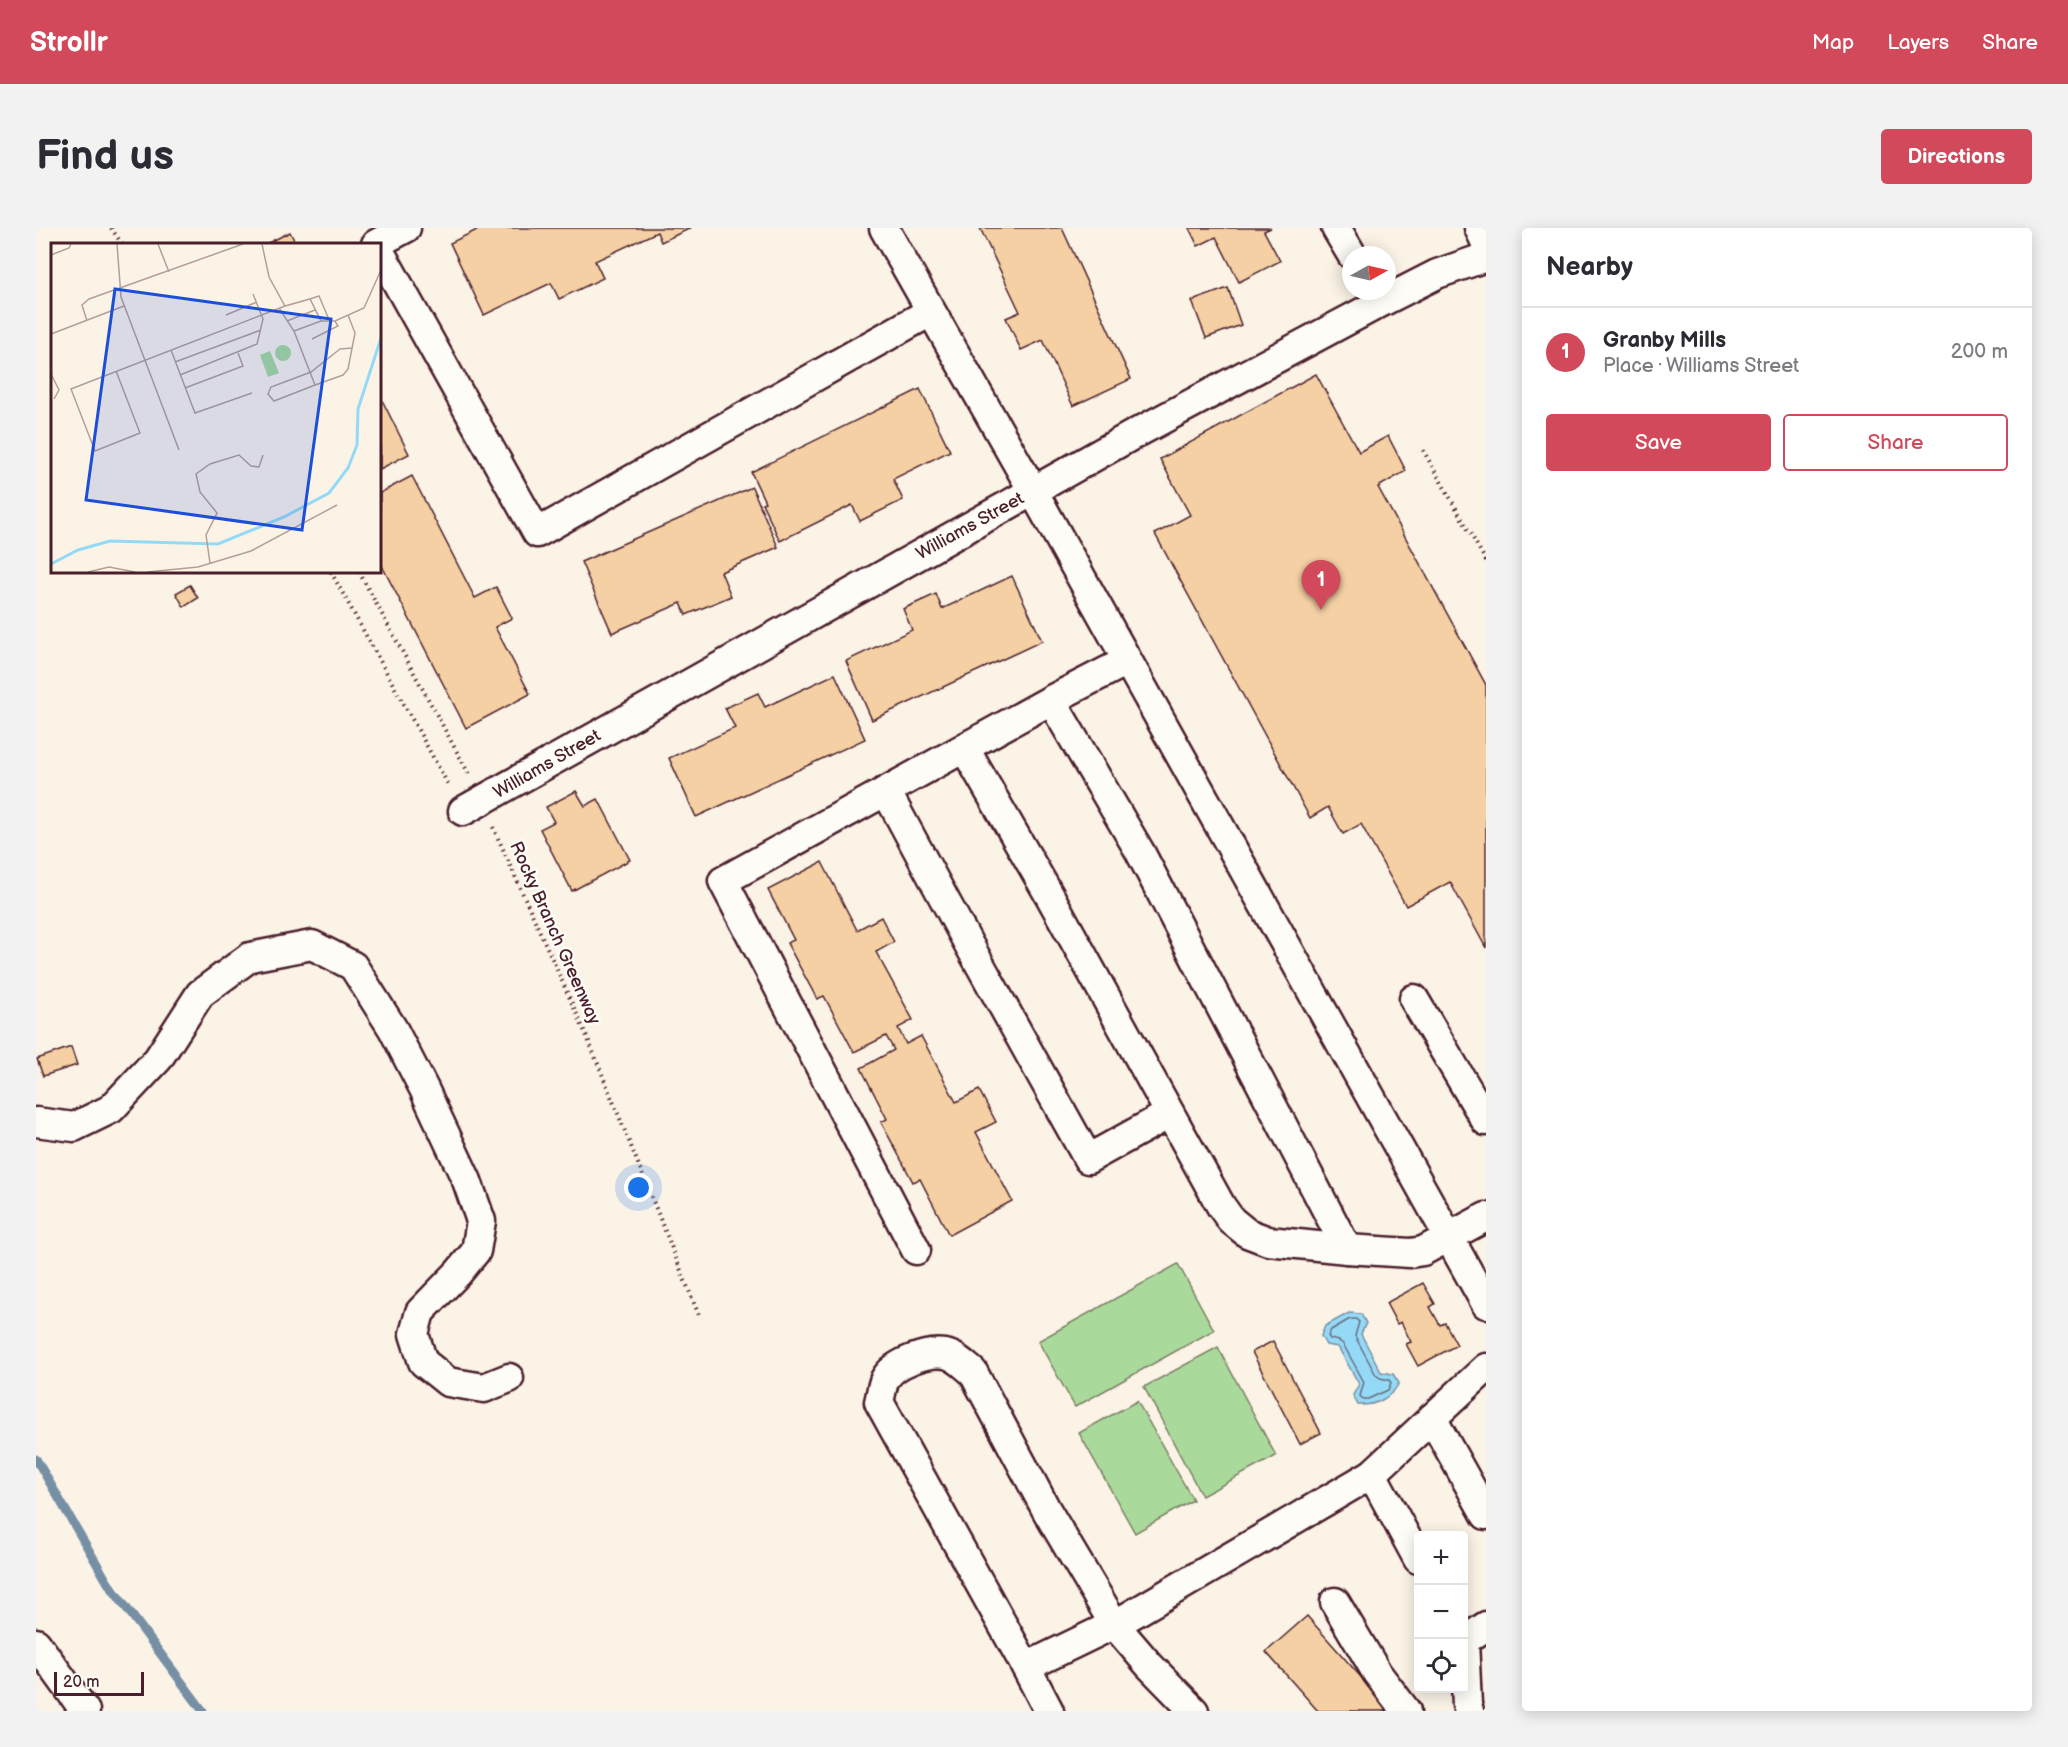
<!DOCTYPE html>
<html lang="en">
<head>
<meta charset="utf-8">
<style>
  :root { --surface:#fff; --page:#f2f2f3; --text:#2b2b33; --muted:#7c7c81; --line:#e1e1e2; --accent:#d1495b }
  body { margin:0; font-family:"Balsamiq Sans",sans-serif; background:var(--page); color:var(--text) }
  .controls { position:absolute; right:18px; bottom:18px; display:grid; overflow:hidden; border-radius:6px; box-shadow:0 3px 15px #0003 }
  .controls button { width:54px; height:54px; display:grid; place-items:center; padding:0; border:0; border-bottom:2px solid var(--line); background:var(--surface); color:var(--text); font:30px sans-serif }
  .compass { position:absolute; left:1306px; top:18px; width:54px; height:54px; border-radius:50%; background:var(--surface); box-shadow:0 3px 15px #0003; rotate:82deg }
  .scale { position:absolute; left:18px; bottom:15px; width:90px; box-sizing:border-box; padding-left:6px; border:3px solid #4a1f2b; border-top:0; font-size:16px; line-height:21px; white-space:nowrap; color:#4a1f2b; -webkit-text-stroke:4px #fdfcf7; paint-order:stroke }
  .you { position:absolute; left:603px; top:960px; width:21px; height:21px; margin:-15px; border:4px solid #fff; border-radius:50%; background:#1a73e8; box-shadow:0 0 0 9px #1a73e833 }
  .badge { display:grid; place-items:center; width:39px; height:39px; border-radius:50%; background:var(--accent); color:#fff; font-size:20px; font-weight:700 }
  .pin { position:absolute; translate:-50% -50px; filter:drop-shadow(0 2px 3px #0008) }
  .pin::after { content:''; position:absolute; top:32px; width:21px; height:18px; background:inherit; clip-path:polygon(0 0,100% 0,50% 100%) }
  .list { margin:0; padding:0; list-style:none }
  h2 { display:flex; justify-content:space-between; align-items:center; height:78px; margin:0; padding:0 24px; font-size:26px }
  h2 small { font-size:20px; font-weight:400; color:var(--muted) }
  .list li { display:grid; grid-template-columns:39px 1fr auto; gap:18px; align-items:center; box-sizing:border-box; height:90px; padding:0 24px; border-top:2px solid var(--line) }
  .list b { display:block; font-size:22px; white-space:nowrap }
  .list p { margin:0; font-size:20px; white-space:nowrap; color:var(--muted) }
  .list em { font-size:20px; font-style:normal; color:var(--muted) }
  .actions { display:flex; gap:12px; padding:18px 24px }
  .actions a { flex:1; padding:14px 0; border:2px solid var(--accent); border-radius:6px; text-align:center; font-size:21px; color:var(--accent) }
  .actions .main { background:var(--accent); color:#fff }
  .icon { flex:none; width:33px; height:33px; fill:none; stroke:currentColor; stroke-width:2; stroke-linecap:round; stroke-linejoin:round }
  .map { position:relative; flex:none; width:1450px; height:1483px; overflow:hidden; border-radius:6px }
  header { display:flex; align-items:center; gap:36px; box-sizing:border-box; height:84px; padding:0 30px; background:var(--accent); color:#fff }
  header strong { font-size:28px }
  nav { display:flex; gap:33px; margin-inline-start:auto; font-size:21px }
  .intro { display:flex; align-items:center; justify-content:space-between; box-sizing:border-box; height:144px; padding:0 36px }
  h1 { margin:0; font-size:42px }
  .button { padding:15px 27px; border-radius:6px; background:var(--accent); color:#fff; font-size:21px; font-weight:700 }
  main { display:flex; gap:36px; padding:0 36px }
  aside { flex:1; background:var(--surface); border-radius:6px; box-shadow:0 3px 15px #0003 }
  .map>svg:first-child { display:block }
  .green { fill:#a9da9b; stroke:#7a7c63; stroke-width:1.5 }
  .water { fill:#94daf6; stroke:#768fa5; stroke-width:1.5 }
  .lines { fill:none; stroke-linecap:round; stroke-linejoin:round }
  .shore { stroke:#686a7c; stroke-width:1.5 }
  .stream { stroke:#768fa5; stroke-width:9 }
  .building { fill:#f4d0a4; stroke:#4a1f2b; stroke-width:1.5 }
  .minor-casing { stroke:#4a1f2b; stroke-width:33 }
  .path { stroke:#4a1f2b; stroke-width:4; stroke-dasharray:1.5 4.5; stroke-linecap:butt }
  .minor { stroke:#fdfcf7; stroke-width:28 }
  .labels { text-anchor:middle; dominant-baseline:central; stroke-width:5; stroke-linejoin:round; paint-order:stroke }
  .street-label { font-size:18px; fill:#4a1f2b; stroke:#fdfcf7 }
  .inset-river { fill:none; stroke:#94daf6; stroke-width:3 }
  .inset-road { fill:none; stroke:#b49e9b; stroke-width:1.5 }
  .view { fill:#1d4ed8; fill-opacity:0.15; stroke:#1d4ed8; stroke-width:3 }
  .inset-edge { fill:none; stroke:#4a1f2b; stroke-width:3 }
</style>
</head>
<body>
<header>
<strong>Strollr</strong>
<nav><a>Map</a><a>Layers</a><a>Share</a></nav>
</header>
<div class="intro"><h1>Find us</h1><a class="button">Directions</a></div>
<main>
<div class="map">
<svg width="1450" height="1483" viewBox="0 0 1450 1483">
  <rect width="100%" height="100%" fill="#fbf3e6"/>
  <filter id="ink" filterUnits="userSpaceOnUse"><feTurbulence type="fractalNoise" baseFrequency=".0167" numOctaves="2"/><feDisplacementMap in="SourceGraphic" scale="12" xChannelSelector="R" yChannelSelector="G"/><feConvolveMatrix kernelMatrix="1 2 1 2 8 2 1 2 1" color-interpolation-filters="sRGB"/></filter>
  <g filter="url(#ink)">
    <g class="green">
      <polygon points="1142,1036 1178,1102 1039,1179 1002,1113"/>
      <polygon points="1182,1119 1240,1228 1166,1268 1108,1159"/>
      <polygon points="1101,1173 1157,1272 1099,1305 1043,1205"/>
    </g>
    <path class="water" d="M 1313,1085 L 1325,1086 L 1330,1095 L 1325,1106 L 1345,1144 L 1357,1146 L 1363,1155 C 1355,1170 1339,1178 1322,1177 L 1317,1167 L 1323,1156 L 1302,1119 L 1290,1117 L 1285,1108 L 1289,1098 Z"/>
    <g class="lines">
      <polygon class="shore" points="1314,1091 1320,1091 1323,1094 1319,1108 1340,1147 1344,1150 1353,1152 1355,1155 1352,1162 1332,1171 1327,1171 1324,1168 1328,1154 1307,1116 1303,1113 1294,1111 1292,1108 1295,1102"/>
      <polyline class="stream" points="0,1231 72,1355 167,1483"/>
    </g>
    <g class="building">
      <polygon points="445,0 655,0 625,14 621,4 559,33 567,50 523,71 515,55 448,87 414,15"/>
      <polygon points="944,0 1026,0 1095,151 1037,178 1007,112 985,122 970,90 984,84"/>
      <polygon points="1153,0 1235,0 1228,3 1244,33 1203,54 1180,9 1162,18"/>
      <polygon points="254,4 260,16 230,16"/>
      <polygon points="1192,60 1205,97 1170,110 1156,73"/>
      <polygon points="1280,146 1323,224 1352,208 1370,243 1342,259 1450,457 1450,720 1414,654 1370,678 1325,596 1307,606 1292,579 1274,590 1119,306 1154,287 1124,231"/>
      <polygon points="884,161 914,223 857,251 867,272 824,293 816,277 744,313 726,275 729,274 715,244"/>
      <polygon points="344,168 373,226 344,241"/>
      <polygon points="376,248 439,370 460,359 476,390 459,399 494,466 430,500 344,334 344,265"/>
      <polygon points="716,259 742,319 685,344 695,368 650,387 645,375 576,405 545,334"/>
      <polygon points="976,348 1006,413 836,492 810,433 876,402 867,381 900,366 906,381"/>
      <polygon points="154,357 162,370 148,379 140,365"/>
      <polygon points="799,446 829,511 660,589 633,530 699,500 689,480 722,465 729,479"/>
      <polygon points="540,563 549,578 562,571 594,632 536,663 504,601 518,594 510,579"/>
      <polygon points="786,634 821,702 845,689 858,714 840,724 877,792 862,800 870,816 885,808 920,874 943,862 960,894 940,904 976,973 913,1007 884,951 877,954 845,894 851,891 825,840 858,822 850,808 818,824 788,768 781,771 751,715 758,712 732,662"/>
      <polygon points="35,819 41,837 7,848 1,831"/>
      <polygon points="1387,1055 1399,1076 1394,1079 1404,1097 1409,1095 1421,1117 1382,1138 1370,1116 1375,1114 1365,1094 1361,1096 1350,1075"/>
      <polygon points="1237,1113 1285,1205 1264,1216 1216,1124"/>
      <polygon points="1271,1388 1355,1483 1282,1483 1230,1424"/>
    </g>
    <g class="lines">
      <g class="minor-casing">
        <g id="minor">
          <polyline points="848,0 997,263 1450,1076"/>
          <polyline points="1300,0 1316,27"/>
          <polyline points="1443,0 1450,15"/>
          <polyline points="340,16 370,0"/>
          <polyline points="344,24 501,305 894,84"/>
          <polyline points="1015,472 1104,624 1311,1021"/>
          <polyline points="929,521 1015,670 1185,978 1195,992 1211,1005 1232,1013 1311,1021 1374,1025 1387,1023 1450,989"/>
          <polyline points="850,563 932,715 1052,931 1133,886"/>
          <polyline points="427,583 1095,208 1344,75 1401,46 1450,29"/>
          <polyline points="1378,771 1450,893"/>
          <polyline points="0,894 38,899 75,881 122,831 164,766 214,729 276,717 317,738 357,801 388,861 431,953 445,993 440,1023 422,1045 384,1084 378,1106 387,1134 412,1154 448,1160 473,1150"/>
          <polyline points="880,1022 687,653 1015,472 1091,433"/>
          <polyline points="1396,1190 1450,1287"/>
          <polyline points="1336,1246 1382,1331"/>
          <polyline points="1299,1374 1341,1445 1370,1483"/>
          <polyline points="0,1415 49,1483"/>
          <path d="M 990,1439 L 843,1174 C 845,1167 846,1157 849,1151 C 858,1135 891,1123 909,1126 C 920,1128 928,1137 937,1144 L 1011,1283 L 1078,1396 L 1113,1437 L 1158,1483"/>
          <polyline points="1013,1483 990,1439 1085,1393 1336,1246 1450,1140"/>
          <polyline points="1433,1483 1431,1477 1428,1413 1450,1398"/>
        </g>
      </g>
      <g class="path">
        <polyline points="75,0 86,16"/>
        <polyline points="1387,222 1450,333"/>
        <polyline points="295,344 413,558"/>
        <polyline points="323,344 433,546"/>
        <polyline points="457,599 552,811 664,1090"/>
      </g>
      <use href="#minor" class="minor"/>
    </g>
  </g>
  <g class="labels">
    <g class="street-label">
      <text transform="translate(934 298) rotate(-29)">Williams Street</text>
      <text transform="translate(511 536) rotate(-30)">Williams Street</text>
      <text transform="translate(519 705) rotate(66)">Rocky Branch Greenway</text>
    </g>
  </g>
  <g transform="translate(15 15)">
    <rect width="330" height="330" fill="#fbf3e6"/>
    <path d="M224 110a8 8 0 1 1 16 0a8 8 0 1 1-16 0ZM 219,108 L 228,130 L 217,134 L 209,112 Z" fill="#a9da9b"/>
    <path class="inset-river" d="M 0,321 L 27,307 L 59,298 L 167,301 L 233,274 L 278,250 L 297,225 L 306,202 L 307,166 L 330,95"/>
    <path class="inset-road" d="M 66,1 L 70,54 L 128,207M 107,1 L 118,29M 211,1 L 218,34 L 234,63 L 259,56 L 270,78 L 284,78 L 313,65 L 330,27M 0,12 L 18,5 L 20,1M 259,56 L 268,53 L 279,79M 228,65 L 243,88 L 264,142 L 292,132 L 297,126 L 304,90 L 297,72M 175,72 L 206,59M 36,78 L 31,62 L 38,56 L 192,1M 236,78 L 264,67M 243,88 L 270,78M 0,91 L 73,63M 261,96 L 287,83 L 284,78M 120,107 L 144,170 L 201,150M 124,119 L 210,87M 65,128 L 89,190 L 44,208 L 20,146 L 234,63M 0,131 L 8,147 L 3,156M 129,132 L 206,101 L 212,76 L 202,51M 264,142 L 223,158 L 217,151 L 220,144 L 260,129 L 289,106 L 301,105M 134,145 L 192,123 L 187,110M 159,320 L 155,292 L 166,270 L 149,249 L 145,231 L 159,221 L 188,212 L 200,223 L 208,224 L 212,212M 37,329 L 58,324 L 84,329M 96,329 L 147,324 L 200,308 L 286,262"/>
    <path class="view" d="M 64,46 L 280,76 L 251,287 L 35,257 Z"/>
    <rect width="330" height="330" class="inset-edge"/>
  </g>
</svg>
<div class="controls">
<button>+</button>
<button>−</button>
<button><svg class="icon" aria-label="locate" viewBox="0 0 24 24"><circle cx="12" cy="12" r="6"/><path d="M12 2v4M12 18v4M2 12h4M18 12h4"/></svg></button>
</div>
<svg class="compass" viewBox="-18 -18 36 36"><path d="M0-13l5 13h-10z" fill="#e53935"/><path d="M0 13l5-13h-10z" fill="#7c7c81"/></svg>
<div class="scale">20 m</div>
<div class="you"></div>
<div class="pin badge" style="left:1285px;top:382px">1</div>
</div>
<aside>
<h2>Nearby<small></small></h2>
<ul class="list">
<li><span class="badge">1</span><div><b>Granby Mills</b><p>Place · Williams Street</p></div><em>200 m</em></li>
</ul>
<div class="actions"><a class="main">Save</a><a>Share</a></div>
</aside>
</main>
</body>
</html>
